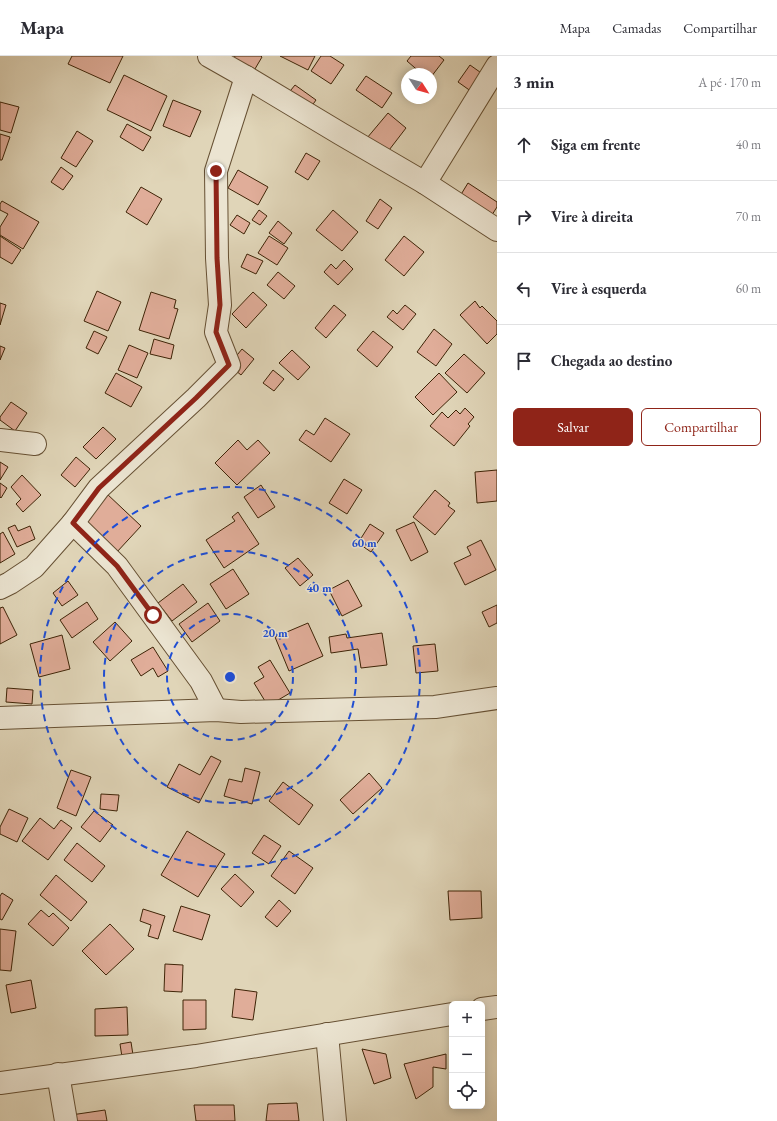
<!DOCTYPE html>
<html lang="pt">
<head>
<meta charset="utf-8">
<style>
  :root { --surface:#fff; --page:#f7f7f7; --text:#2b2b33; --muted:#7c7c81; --line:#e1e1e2; --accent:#8f2418 }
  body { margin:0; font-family:"EB Garamond",serif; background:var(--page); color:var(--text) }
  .controls { position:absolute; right:12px; bottom:12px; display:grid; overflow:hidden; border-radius:6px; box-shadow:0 2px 10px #0003 }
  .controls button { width:36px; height:36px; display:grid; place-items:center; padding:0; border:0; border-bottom:1px solid var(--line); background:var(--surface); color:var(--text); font:20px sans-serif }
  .compass { position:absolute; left:401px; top:12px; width:36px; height:36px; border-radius:50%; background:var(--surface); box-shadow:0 2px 10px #0003; rotate:126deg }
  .stop { position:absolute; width:12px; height:12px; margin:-9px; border:3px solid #8f2418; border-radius:50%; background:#fff }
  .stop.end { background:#8f2418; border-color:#fff; box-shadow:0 1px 4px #0008 }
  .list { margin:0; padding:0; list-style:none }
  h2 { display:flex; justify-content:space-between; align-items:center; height:52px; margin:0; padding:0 16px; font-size:17px }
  h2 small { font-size:13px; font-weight:400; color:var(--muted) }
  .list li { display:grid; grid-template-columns:26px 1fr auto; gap:12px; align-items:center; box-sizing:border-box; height:72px; padding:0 16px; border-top:1px solid var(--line) }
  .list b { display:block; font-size:15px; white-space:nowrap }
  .list em { font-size:13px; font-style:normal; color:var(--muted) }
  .actions { display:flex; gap:8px; padding:12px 16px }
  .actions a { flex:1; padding:9px 0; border:1px solid var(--accent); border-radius:6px; text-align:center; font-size:14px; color:var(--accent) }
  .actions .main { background:var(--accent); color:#fff }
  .icon { flex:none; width:22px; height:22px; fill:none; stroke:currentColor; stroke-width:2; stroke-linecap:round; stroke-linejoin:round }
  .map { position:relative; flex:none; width:497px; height:1065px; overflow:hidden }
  header { display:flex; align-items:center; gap:24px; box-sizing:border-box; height:56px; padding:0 20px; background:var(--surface); border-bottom:1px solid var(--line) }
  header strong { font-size:19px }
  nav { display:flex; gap:22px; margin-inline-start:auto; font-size:14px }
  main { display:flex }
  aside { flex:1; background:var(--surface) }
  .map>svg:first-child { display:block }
  .building { fill:#e0ad99; stroke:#3e2407 }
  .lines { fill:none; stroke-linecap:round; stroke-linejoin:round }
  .minor-casing { stroke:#665033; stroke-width:24 }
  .minor { stroke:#ebe4d1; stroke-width:22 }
  .route { stroke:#8f2418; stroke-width:5 }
  .ring { fill:none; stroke:#1d4ed8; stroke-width:2; stroke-dasharray:7 5 }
  .centre { fill:#1d4ed8; stroke:#ebe4d1; stroke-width:2 }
  .ring-label { font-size:12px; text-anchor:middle; font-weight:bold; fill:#1d4ed8; stroke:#ebe4d1; stroke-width:3; stroke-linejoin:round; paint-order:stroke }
</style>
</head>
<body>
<header>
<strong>Mapa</strong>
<nav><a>Mapa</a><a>Camadas</a><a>Compartilhar</a></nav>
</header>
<main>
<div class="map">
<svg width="497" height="1065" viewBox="0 0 497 1065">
  <rect width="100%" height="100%" fill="#e0d5b8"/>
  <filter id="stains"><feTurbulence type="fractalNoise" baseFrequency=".005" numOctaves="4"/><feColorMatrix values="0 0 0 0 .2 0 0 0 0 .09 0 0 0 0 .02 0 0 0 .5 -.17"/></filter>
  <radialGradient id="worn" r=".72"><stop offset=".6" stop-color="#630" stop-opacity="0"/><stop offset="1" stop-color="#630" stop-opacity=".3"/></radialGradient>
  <g class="building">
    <polygon points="72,0 123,0 110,27 68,8"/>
    <polygon points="235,0 261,0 262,1 252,18 231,6"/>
    <polygon points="280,0 315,0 308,14"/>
    <polygon points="321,0 330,0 344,9 331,28 311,15"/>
    <polygon points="411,0 439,0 444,4 431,21 431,18 422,18 407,5"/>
    <polygon points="470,9 494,26 482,43 458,26"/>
    <polygon points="124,19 167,40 151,75 107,54"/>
    <polygon points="366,20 392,37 382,52 356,34"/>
    <polygon points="295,29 316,44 304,61 282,45"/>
    <polygon points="173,44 201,55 190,81 163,70"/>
    <polygon points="0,46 19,51 11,77 0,74"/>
    <polygon points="388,57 406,72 386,98 367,82"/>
    <polygon points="127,68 151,81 143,95 120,81"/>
    <polygon points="77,75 93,85 76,111 61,102"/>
    <polygon points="0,78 10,81 2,104 0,104"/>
    <polygon points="306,97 320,105 308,124 295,116"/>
    <polygon points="61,111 73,120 63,134 51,126"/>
    <polygon points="238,114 268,131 258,149 228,132"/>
    <polygon points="468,127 497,146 497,151 488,165 457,145"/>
    <polygon points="141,131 162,143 147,169 126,156"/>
    <polygon points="380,143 392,152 378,173 366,165"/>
    <polygon points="2,145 39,166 23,193 0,179 0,171 8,158 0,154 0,148"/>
    <polygon points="259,154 267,160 260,169 252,164"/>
    <polygon points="333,154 358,176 342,195 316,174"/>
    <polygon points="237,159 250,167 244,178 230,169"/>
    <polygon points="278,165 292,177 284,188 269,177"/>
    <polygon points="0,180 21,194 12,208 0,201"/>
    <polygon points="269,180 288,192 277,209 258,197"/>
    <polygon points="404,180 424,196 404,220 385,204"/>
    <polygon points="247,198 263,205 256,218 241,211"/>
    <polygon points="344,204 353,213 338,229 324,216 331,208 336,213"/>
    <polygon points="278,216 295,230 284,243 267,229"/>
    <polygon points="97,235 121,246 108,275 84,265"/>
    <polygon points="151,236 176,244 174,252 178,253 169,283 139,274"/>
    <polygon points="253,236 267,249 246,272 232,258"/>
    <polygon points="475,245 480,252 482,250 497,265 497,278 487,288 460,259"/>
    <polygon points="0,247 6,249 0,269"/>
    <polygon points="334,249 346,259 326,282 315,272"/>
    <polygon points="405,249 416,258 403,274 387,261 393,254 397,258"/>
    <polygon points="434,273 452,288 436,310 417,296"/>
    <polygon points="94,275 107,281 98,298 86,292"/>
    <polygon points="373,275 393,291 377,311 357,294"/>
    <polygon points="154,283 174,289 171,303 150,298"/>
    <polygon points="129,289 148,297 137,322 118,314"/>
    <polygon points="0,290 5,292 0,304"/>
    <polygon points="242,293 254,303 241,319 229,309"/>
    <polygon points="292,294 310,311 298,324 279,307"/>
    <polygon points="464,298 485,317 467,337 445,317"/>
    <polygon points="273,314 284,323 274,335 263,327"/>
    <polygon points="116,317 142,331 131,351 105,337"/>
    <polygon points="439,317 457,336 433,359 415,341"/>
    <polygon points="11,346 27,357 15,375 0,364 0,361"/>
    <polygon points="465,352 474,361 468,368 470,370 454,390 430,370 442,356 448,362 456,354 460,358"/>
    <polygon points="325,362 350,378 331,406 299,384 306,374 314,379"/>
    <polygon points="103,371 116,383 96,403 83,391"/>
    <polygon points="238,384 247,394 258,384 270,397 237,429 215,407"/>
    <polygon points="76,401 90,413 75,431 61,419"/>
    <polygon points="0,406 8,411 0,424"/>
    <polygon points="497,414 497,445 477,447 475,416"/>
    <polygon points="22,419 41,439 23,456 16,448 21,443 11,431"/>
    <polygon points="344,423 362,434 347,458 329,447"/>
    <polygon points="0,427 7,432 1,442 0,441"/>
    <polygon points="261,429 275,451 258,462 244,441"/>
    <polygon points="435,434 450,447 448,450 455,455 435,479 413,461"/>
    <polygon points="106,437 141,470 116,497 81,464"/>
    <polygon points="238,456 259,488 224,512 206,484 235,465 232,461"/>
    <polygon points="414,466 428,496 411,505 396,474"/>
    <polygon points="370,468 384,477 371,496 358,487"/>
    <polygon points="15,469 18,475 30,470 35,483 17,491 8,472"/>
    <polygon points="3,476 15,498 0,507 0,478"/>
    <polygon points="481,484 496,514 465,529 454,507 471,499 467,491"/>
    <polygon points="298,502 313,519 300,530 285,512"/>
    <polygon points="233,513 249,538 226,553 210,528"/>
    <polygon points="348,524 362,550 342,560 329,534"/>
    <polygon points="68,525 78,539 62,550 53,537"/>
    <polygon points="183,528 197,546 172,565 158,547"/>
    <polygon points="87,546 98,563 72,582 60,564"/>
    <polygon points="208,547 220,565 192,586 179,568"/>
    <polygon points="497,549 497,567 489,571 482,556"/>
    <polygon points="3,551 17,579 0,588 0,552"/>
    <polygon points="115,566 132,585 110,605 93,586"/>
    <polygon points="308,567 323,600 289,615 275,581"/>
    <polygon points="382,577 387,609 361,612 358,593 331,597 329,581 346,578 347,582"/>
    <polygon points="62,579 70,613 39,621 30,588"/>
    <polygon points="435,588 438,615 416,617 413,590"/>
    <polygon points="153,591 168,615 158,621 153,612 141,620 131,604"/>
    <polygon points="270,604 290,637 268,650 254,627 264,621 258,611"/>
    <polygon points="7,632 33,634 32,648 6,646"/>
    <polygon points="211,700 221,705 199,747 167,731 179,708 200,719"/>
    <polygon points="245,712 260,716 252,748 224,740 229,723 242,726"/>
    <polygon points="71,714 91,721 76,760 57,752"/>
    <polygon points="369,717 382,732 353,758 340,744"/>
    <polygon points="283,726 313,749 299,769 269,745"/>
    <polygon points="101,738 119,739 117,755 100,753"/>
    <polygon points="9,753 28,762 17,786 0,778 0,771"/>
    <polygon points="94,755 113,769 100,786 81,771"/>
    <polygon points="40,762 54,773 61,764 72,772 48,804 22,785"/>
    <polygon points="187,775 225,798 198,841 161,819"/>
    <polygon points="264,779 281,790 269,808 252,797"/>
    <polygon points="77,787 105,810 92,826 64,804"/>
    <polygon points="289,795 313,812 295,838 271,820"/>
    <polygon points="235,818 254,836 241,851 221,833"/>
    <polygon points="56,819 87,846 71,865 40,839"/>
    <polygon points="448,835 481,835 482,862 450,864"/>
    <polygon points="2,837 13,844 2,864 0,863 0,840"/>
    <polygon points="279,844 291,855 277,871 265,861"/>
    <polygon points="181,850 210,859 202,884 173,875"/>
    <polygon points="143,853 165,860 158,883 148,880 151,869 140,865"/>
    <polygon points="41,854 49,861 53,857 69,872 53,890 28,868"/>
    <polygon points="110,868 134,893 106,919 82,895"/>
    <polygon points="0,873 16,875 11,915 0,914"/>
    <polygon points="165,908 183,909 182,936 164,935"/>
    <polygon points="31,924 36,952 11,957 6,929"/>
    <polygon points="235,933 257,936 253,964 232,961"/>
    <polygon points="183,944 206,944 206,973 183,974"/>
    <polygon points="127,951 128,979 95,980 95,953"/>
    <polygon points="131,986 133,999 122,1001 120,988"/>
    <polygon points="362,993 386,998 391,1022 374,1028"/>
    <polygon points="446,998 446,1013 433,1011 433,1031 416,1043 404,1008"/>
    <polygon points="297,1047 299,1065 266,1065 268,1048"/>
    <polygon points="194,1049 234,1049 235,1065 196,1065"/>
    <polygon points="105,1054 107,1065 72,1065 71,1059"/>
  </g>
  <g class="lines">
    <g class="minor-casing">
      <g id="minor">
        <polyline points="209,0 246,21 341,78 425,127 497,174"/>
        <polyline points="425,127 497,10"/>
        <polyline points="0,384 35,388"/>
        <polyline points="73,467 117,510 201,625 216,654"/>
        <polyline points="0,532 10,527 34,511 73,467 99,432 196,342 229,309 216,276 220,249 217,202 216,115 246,21"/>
        <polyline points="0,662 216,654 241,656 435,651 497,642"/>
        <polyline points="482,953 497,951"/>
        <polyline points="327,978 335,1065"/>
        <polyline points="58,1018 66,1065"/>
        <polyline points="0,1027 196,1000 452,958"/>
      </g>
    </g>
    <use href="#minor" class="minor"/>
  </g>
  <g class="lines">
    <polyline class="route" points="153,559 117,510 73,467 99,432 196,342 229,309 216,276 220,249 217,202 216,115"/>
  </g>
  <g class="ring">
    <circle cx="230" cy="621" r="63"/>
    <circle cx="230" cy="621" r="126"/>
    <circle cx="230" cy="621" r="190"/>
  </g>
  <circle cx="230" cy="621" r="6" class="centre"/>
  <g class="ring-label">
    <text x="364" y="491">60 m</text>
    <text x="319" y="536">40 m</text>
    <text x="275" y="581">20 m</text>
  </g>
  <rect width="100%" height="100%" filter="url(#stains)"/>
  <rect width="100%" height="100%" fill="url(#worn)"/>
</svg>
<div class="controls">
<button>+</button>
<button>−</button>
<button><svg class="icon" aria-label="locate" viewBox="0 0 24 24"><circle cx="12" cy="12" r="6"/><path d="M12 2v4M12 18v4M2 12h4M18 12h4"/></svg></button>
</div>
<svg class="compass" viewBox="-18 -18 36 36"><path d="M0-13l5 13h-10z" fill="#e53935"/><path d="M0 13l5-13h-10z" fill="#7c7c81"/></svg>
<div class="stop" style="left:153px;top:559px"></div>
<div class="stop end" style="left:216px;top:115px"></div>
</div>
<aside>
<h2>3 min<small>A pé · 170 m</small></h2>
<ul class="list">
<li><svg class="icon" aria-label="ahead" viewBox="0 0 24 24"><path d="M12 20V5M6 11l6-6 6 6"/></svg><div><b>Siga em frente</b></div><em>40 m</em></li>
<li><svg class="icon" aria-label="right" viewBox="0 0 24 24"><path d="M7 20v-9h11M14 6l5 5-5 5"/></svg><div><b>Vire à direita</b></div><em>70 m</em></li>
<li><svg class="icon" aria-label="left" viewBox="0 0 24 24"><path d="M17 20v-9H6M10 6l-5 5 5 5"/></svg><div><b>Vire à esquerda</b></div><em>60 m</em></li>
<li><svg class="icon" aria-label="arrive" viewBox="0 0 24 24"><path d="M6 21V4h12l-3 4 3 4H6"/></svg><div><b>Chegada ao destino</b></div></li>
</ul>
<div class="actions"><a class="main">Salvar</a><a>Compartilhar</a></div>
</aside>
</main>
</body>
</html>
